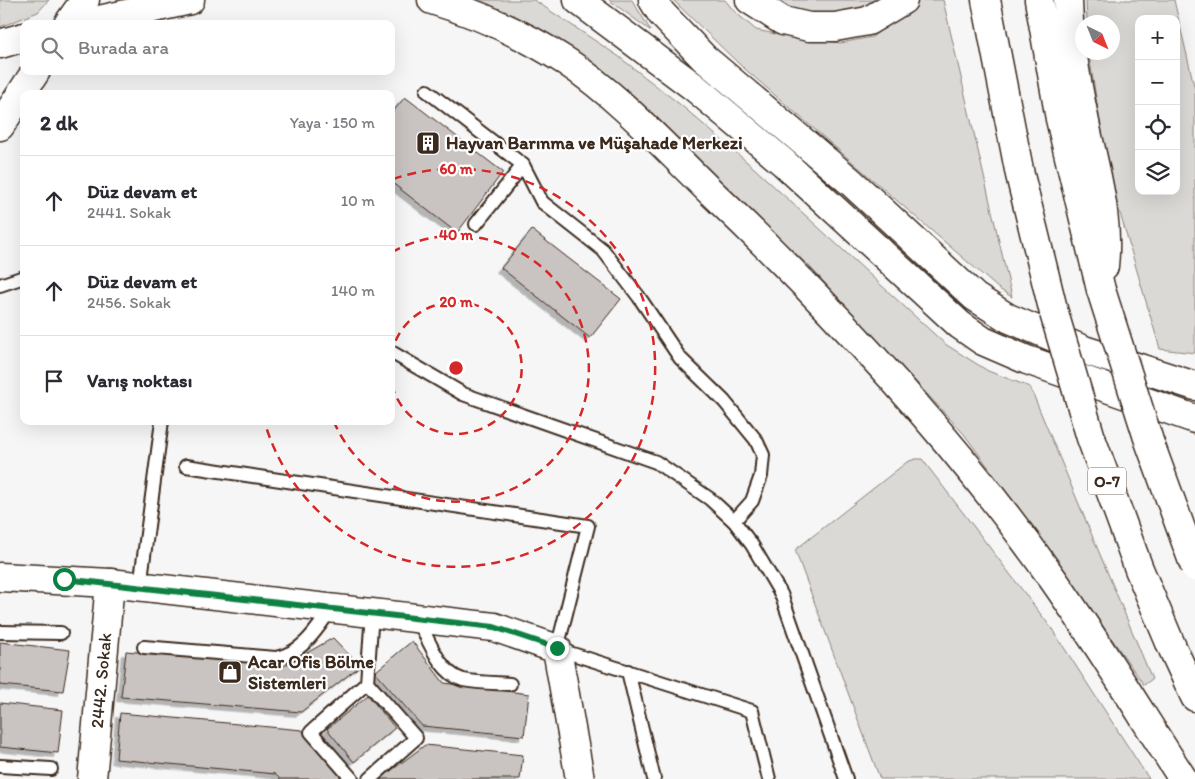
<!DOCTYPE html>
<html lang="tr">
<head>
<meta charset="utf-8">
<style>
  :root { --surface:#fff; --page:#f7f7f7; --text:#2b2b33; --muted:#7c7c81; --line:#e1e1e2 }
  body { margin:0; font-family:Itim,sans-serif; background:var(--page); color:var(--text) }
  .controls { position:absolute; right:15px; top:15px; display:grid; overflow:hidden; border-radius:10px; box-shadow:0 5px 20px #0002 }
  .controls button { width:45px; height:45px; display:grid; place-items:center; padding:0; border:0; border-bottom:1px solid var(--line); background:var(--surface); color:var(--text); font:25px sans-serif }
  .compass { position:absolute; left:1075px; top:15px; width:45px; height:45px; border-radius:50%; background:var(--surface); box-shadow:0 5px 20px #0002; rotate:137deg }
  .stop { position:absolute; width:15px; height:15px; margin:-11px; border:4px solid #0b8043; border-radius:50%; background:#fff }
  .stop.end { background:#0b8043; border-color:#fff; box-shadow:0 1px 5px #0008 }
  .list { margin:0; padding:0; list-style:none }
  h2 { display:flex; justify-content:space-between; align-items:center; height:65px; margin:0; padding:0 20px; font-size:21px }
  h2 small { font-size:16px; font-weight:400; color:var(--muted) }
  .list li { display:grid; grid-template-columns:32px 1fr auto; gap:15px; align-items:center; box-sizing:border-box; height:90px; padding:0 20px; border-top:1px solid var(--line) }
  .list b { display:block; font-size:19px; white-space:nowrap }
  .list p { margin:0; font-size:16px; white-space:nowrap; color:var(--muted) }
  .list em { font-size:16px; font-style:normal; color:var(--muted) }
  .icon { flex:none; width:28px; height:28px; fill:none; stroke:currentColor; stroke-width:2; stroke-linecap:round; stroke-linejoin:round }
  .map { position:relative; flex:none; width:1195px; height:779px; overflow:hidden }
  .search { position:absolute; background:var(--surface); box-shadow:0 5px 20px #0002; left:20px; top:20px; width:375px; height:55px; display:flex; align-items:center; gap:12px; box-sizing:border-box; padding:0 18px; border-radius:10px; color:var(--muted); font-size:19px }
  .panel { position:absolute; background:var(--surface); box-shadow:0 5px 20px #0002; left:20px; top:90px; width:375px; height:335px; border-radius:10px }
  .map>svg:first-child { display:block }
  .green { fill:#dbd9d6; stroke:#8b827a; fill-rule:evenodd }
  .building { fill:#c9c3c1; stroke:#3b2a1e; filter:url(#shadow) }
  .lines { fill:none; stroke-linecap:round; stroke-linejoin:round }
  .service-casing { stroke:#3b2a1e; stroke-width:16 }
  .tertiary-casing { stroke:#3b2a1e; stroke-width:31 }
  .secondary-casing { stroke:#3b2a1e; stroke-width:31 }
  .primary-casing { stroke:#3b2a1e; stroke-width:31 }
  .motorway-casing { stroke:#3b2a1e; stroke-width:31 }
  .service { stroke:#fff; stroke-width:12 }
  .tertiary { stroke:#fff; stroke-width:28 }
  .secondary { stroke:#fff; stroke-width:28 }
  .primary { stroke:#fff; stroke-width:28 }
  .motorway { stroke:#fff; stroke-width:28 }
  .motorway-bridge-casing { stroke:#3b2a1e; stroke-width:31; stroke-linecap:butt }
  .motorway-bridge { stroke:#fff; stroke-width:28 }
  .route { stroke:#0b8043; stroke-width:6 }
  .ring { fill:none; stroke:#d62828; stroke-width:2.5; stroke-dasharray:9 6 }
  .labels { text-anchor:middle; dominant-baseline:central; stroke-width:4.5; stroke-linejoin:round; paint-order:stroke }
  .shield { fill:#fff; stroke:#766a62; stroke-width:1 }
  .shield-label { font-size:16px; font-weight:bold; fill:#3b2a1e }
  .poi-label { font-size:18px; font-weight:bold; fill:#3b2a1e; stroke:#fff; text-anchor:start }
  .street-label { font-size:18px; fill:#3b2a1e; stroke:#fff }
  .centre { fill:#d62828; stroke:#fff; stroke-width:2.5 }
  .ring-label { font-size:15px; text-anchor:middle; font-weight:bold; fill:#d62828; stroke:#fff; stroke-width:4.5; stroke-linejoin:round; paint-order:stroke }
</style>
</head>
<body>
<div class="map">
<svg width="1195" height="779" viewBox="0 0 1195 779">
  <defs>
    <filter id="shadow"><feDropShadow dx="-4.5" dy="4.5" stdDeviation="0" flood-color="#0004"/></filter>
  </defs>
  <rect width="100%" height="100%" fill="#f7f6f6"/>
  <filter id="ink" filterUnits="userSpaceOnUse"><feTurbulence type="fractalNoise" baseFrequency=".02" numOctaves="2"/><feDisplacementMap in="SourceGraphic" scale="10" xChannelSelector="R" yChannelSelector="G"/><feConvolveMatrix kernelMatrix="1 2 1 2 8 2 1 2 1" color-interpolation-filters="sRGB"/></filter>
  <g filter="url(#ink)">
    <g class="green">
      <polygon points="0,0 49,0 38,12 0,27"/>
      <polygon points="469,0 534,0 618,56 682,106 754,168 945,344 988,371 1030,387 1152,679 1144,685 1066,573 964,434 811,268 588,59 546,35"/>
      <polygon points="609,0 632,0 651,31"/>
      <polygon points="673,0 725,0 734,11 756,30 796,38 841,43 872,37 919,0 943,0 1012,297 999,289 738,63"/>
      <path d="M 776,0 L 883,0 C 877,4 870,9 863,11 C 836,19 800,16 776,0 Z"/>
      <path d="M 1086,0 L 1174,0 L 1195,90 L 1195,353 L 1160,349 L 1109,176 L 1089,55 L 1089,53 L 1112,52 L 1112,22 L 1087,22 ZM 1139,19 L 1176,19 L 1176,191 L 1139,191 Z"/>
      <polygon points="915,459 922,459 1052,629 1149,779 880,779 795,550 907,462"/>
    </g>
    <g class="building">
      <polygon points="405,97 503,172 457,233 391,182 391,114"/>
      <polygon points="532,230 621,299 590,338 501,268"/>
      <polygon points="333,638 360,666 301,712 121,697 126,651 284,666"/>
      <polygon points="412,641 444,683 529,694 524,736 422,726 375,672"/>
      <polygon points="0,642 70,650 63,691 0,685"/>
      <polygon points="368,695 395,728 354,762 327,729"/>
      <polygon points="0,703 63,710 58,753 0,747"/>
      <polygon points="120,713 302,730 344,779 280,779 275,774 116,759"/>
      <polygon points="425,745 523,755 520,779 380,779"/>
    </g>
    <g class="lines">
      <g class="service-casing">
        <g id="service">
          <polyline points="427,91 523,165 542,202 603,250 639,297 680,358 724,401 756,440 763,455 761,476 752,501 734,521"/>
          <polyline points="476,224 523,165"/>
          <polyline points="0,285 24,277"/>
          <polyline points="391,352 463,394 656,462 710,499 734,521 752,545 781,594 846,779"/>
          <polyline points="186,466 588,526 557,649 752,711 769,779"/>
          <polyline points="140,586 162,421"/>
          <path d="M 417,618 C 428,638 439,673 463,680 C 478,683 495,683 510,684"/>
          <polyline points="0,632 61,633"/>
          <path d="M 144,647 L 276,658 C 304,652 316,630 332,608"/>
          <polyline points="628,671 654,779"/>
          <polyline points="367,682 416,738 370,779"/>
          <polyline points="0,766 51,769"/>
          <polyline points="352,779 311,732 367,682 372,613"/>
        </g>
      </g>
      <g class="tertiary-casing">
        <g id="tertiary">
          <polyline points="0,577 110,583 494,627 557,649 580,779"/>
          <path id="s1" d="M 92,779 L 110,583"/>
        </g>
      </g>
      <g class="secondary-casing">
        <g id="secondary">
          <polyline points="68,24 85,0"/>
          <polyline points="0,126 36,71"/>
        </g>
      </g>
      <g class="primary-casing">
        <g id="primary">
          <polyline points="578,0 694,87 784,163 960,325 983,341 1027,360 1195,419"/>
          <polyline points="653,0 661,13 704,58 851,182 975,297 1008,318 1084,350 1195,386"/>
        </g>
      </g>
      <g class="motorway-casing">
        <g id="motorway">
          <path d="M 432,0 C 479,14 525,35 567,62 C 621,98 667,150 714,195 C 837,312 952,437 1050,575 C 1097,641 1139,711 1183,779"/>
          <polyline points="750,0 783,21 809,27 835,27 868,21 903,0"/>
          <polyline points="986,0 1020,175 1054,313"/>
          <polyline points="1039,0 1060,119 1101,290"/>
          <path d="M 1068,0 C 1069,44 1078,89 1087,132 C 1097,177 1109,219 1104,266"/>
          <polyline points="81,24 190,0"/>
          <polyline points="0,44 24,37"/>
          <polyline points="1171,645 1195,697"/>
        </g>
      </g>
      <use href="#service" class="service"/>
      <use href="#tertiary" class="tertiary"/>
      <use href="#secondary" class="secondary"/>
      <use href="#primary" class="primary"/>
      <use href="#motorway" class="motorway"/>
      <g class="motorway-bridge-casing">
        <g id="motorway-bridge">
          <polyline points="1101,290 1149,441 1195,567"/>
          <polyline points="1054,313 1091,438 1139,569 1171,645"/>
        </g>
      </g>
      <use href="#motorway-bridge" class="motorway-bridge"/>
    </g>
  </g>
  <g class="lines" filter="url(#ink)">
    <polyline class="route" points="64,579 494,627 557,648"/>
  </g>
  <g class="ring">
    <path d="M391 355A66 66 0 1 1 391 381"/>
    <path d="M392 252A133 133 0 1 1 334 422"/>
    <path d="M393 179A199 199 0 1 1 265 423"/>
  </g>
  <defs>
    <g id="building-square" transform="scale(1.25)"><rect x="-9" y="-9" width="18" height="18" rx="4" fill="#3b2a1e" stroke="#fff"/><path d="M-4-6H4V6H1V3H-1V6H-4ZM-2.5-4.3h1.7v1.8h-1.7ZM.8-4.3h1.7v1.8H.8ZM-2.5-1h1.7V.8h-1.7ZM.8-1h1.7V.8H.8Z" fill="#fff"/></g>
    <g id="shop-square" transform="scale(1.25)"><rect x="-9" y="-9" width="18" height="18" rx="4" fill="#3b2a1e" stroke="#fff"/><path d="M-5-2.5h2.3a2.7 3.5 0 0 1 5.4 0H5L5.5 6h-11ZM-1.5-2.5h3a1.5 2.3 0 0 0-3 0Z" fill="#fff"/></g>
  </defs>
  <g fill-rule="evenodd">
    <use href="#building-square" x="428" y="143"/>
    <use href="#shop-square" x="230" y="672"/>
  </g>
  <g class="labels">
    <rect class="shield" x="1088" y="467.5" width="38" height="27" rx="4"/>
    <g class="shield-label">
      <text x="1107" y="481">O-7</text>
    </g>
    <g class="poi-label">
      <text x="446" y="143">Hayvan Barınma ve Müşahade Merkezi</text>
      <text x="248" y="662">Acar Ofis Bölme<tspan x="248" dy="21">Sistemleri</tspan></text>
    </g>
    <g class="street-label">
      <text stroke="none"><textPath href="#s1" startOffset="99">2442. Sokak</textPath></text>
    </g>
  </g>
  <circle cx="456" cy="368" r="8" class="centre"/>
  <g class="ring-label">
    <text x="456" y="174">60 m</text>
    <text x="456" y="240">40 m</text>
    <text x="456" y="307">20 m</text>
  </g>
</svg>
<div class="controls">
<button>+</button>
<button>−</button>
<button><svg class="icon" aria-label="locate" viewBox="0 0 24 24"><circle cx="12" cy="12" r="6"/><path d="M12 2v4M12 18v4M2 12h4M18 12h4"/></svg></button>
<button><svg class="icon" aria-label="layers" viewBox="0 0 24 24"><path d="M12 4l9 5-9 5-9-5zM3 14l9 5 9-5"/></svg></button>
</div>
<svg class="compass" viewBox="-18 -18 36 36"><path d="M0-13l5 13h-10z" fill="#e53935"/><path d="M0 13l5-13h-10z" fill="#7c7c81"/></svg>
<div class="stop" style="left:64px;top:579px"></div>
<div class="stop end" style="left:557px;top:648px"></div>
<div class="search"><svg class="icon" aria-label="search" viewBox="0 0 24 24"><circle cx="10" cy="10" r="6"/><path d="M15 15l6 6"/></svg>Burada ara</div>
<section class="panel">
<h2>2 dk<small>Yaya · 150 m</small></h2>
<ul class="list">
<li><svg class="icon" aria-label="ahead" viewBox="0 0 24 24"><path d="M12 20V5M6 11l6-6 6 6"/></svg><div><b>Düz devam et</b><p>2441. Sokak</p></div><em>10 m</em></li>
<li><svg class="icon" aria-label="ahead" viewBox="0 0 24 24"><path d="M12 20V5M6 11l6-6 6 6"/></svg><div><b>Düz devam et</b><p>2456. Sokak</p></div><em>140 m</em></li>
<li><svg class="icon" aria-label="arrive" viewBox="0 0 24 24"><path d="M6 21V4h12l-3 4 3 4H6"/></svg><div><b>Varış noktası</b></div></li>
</ul>
</section>
</div>
</body>
</html>
